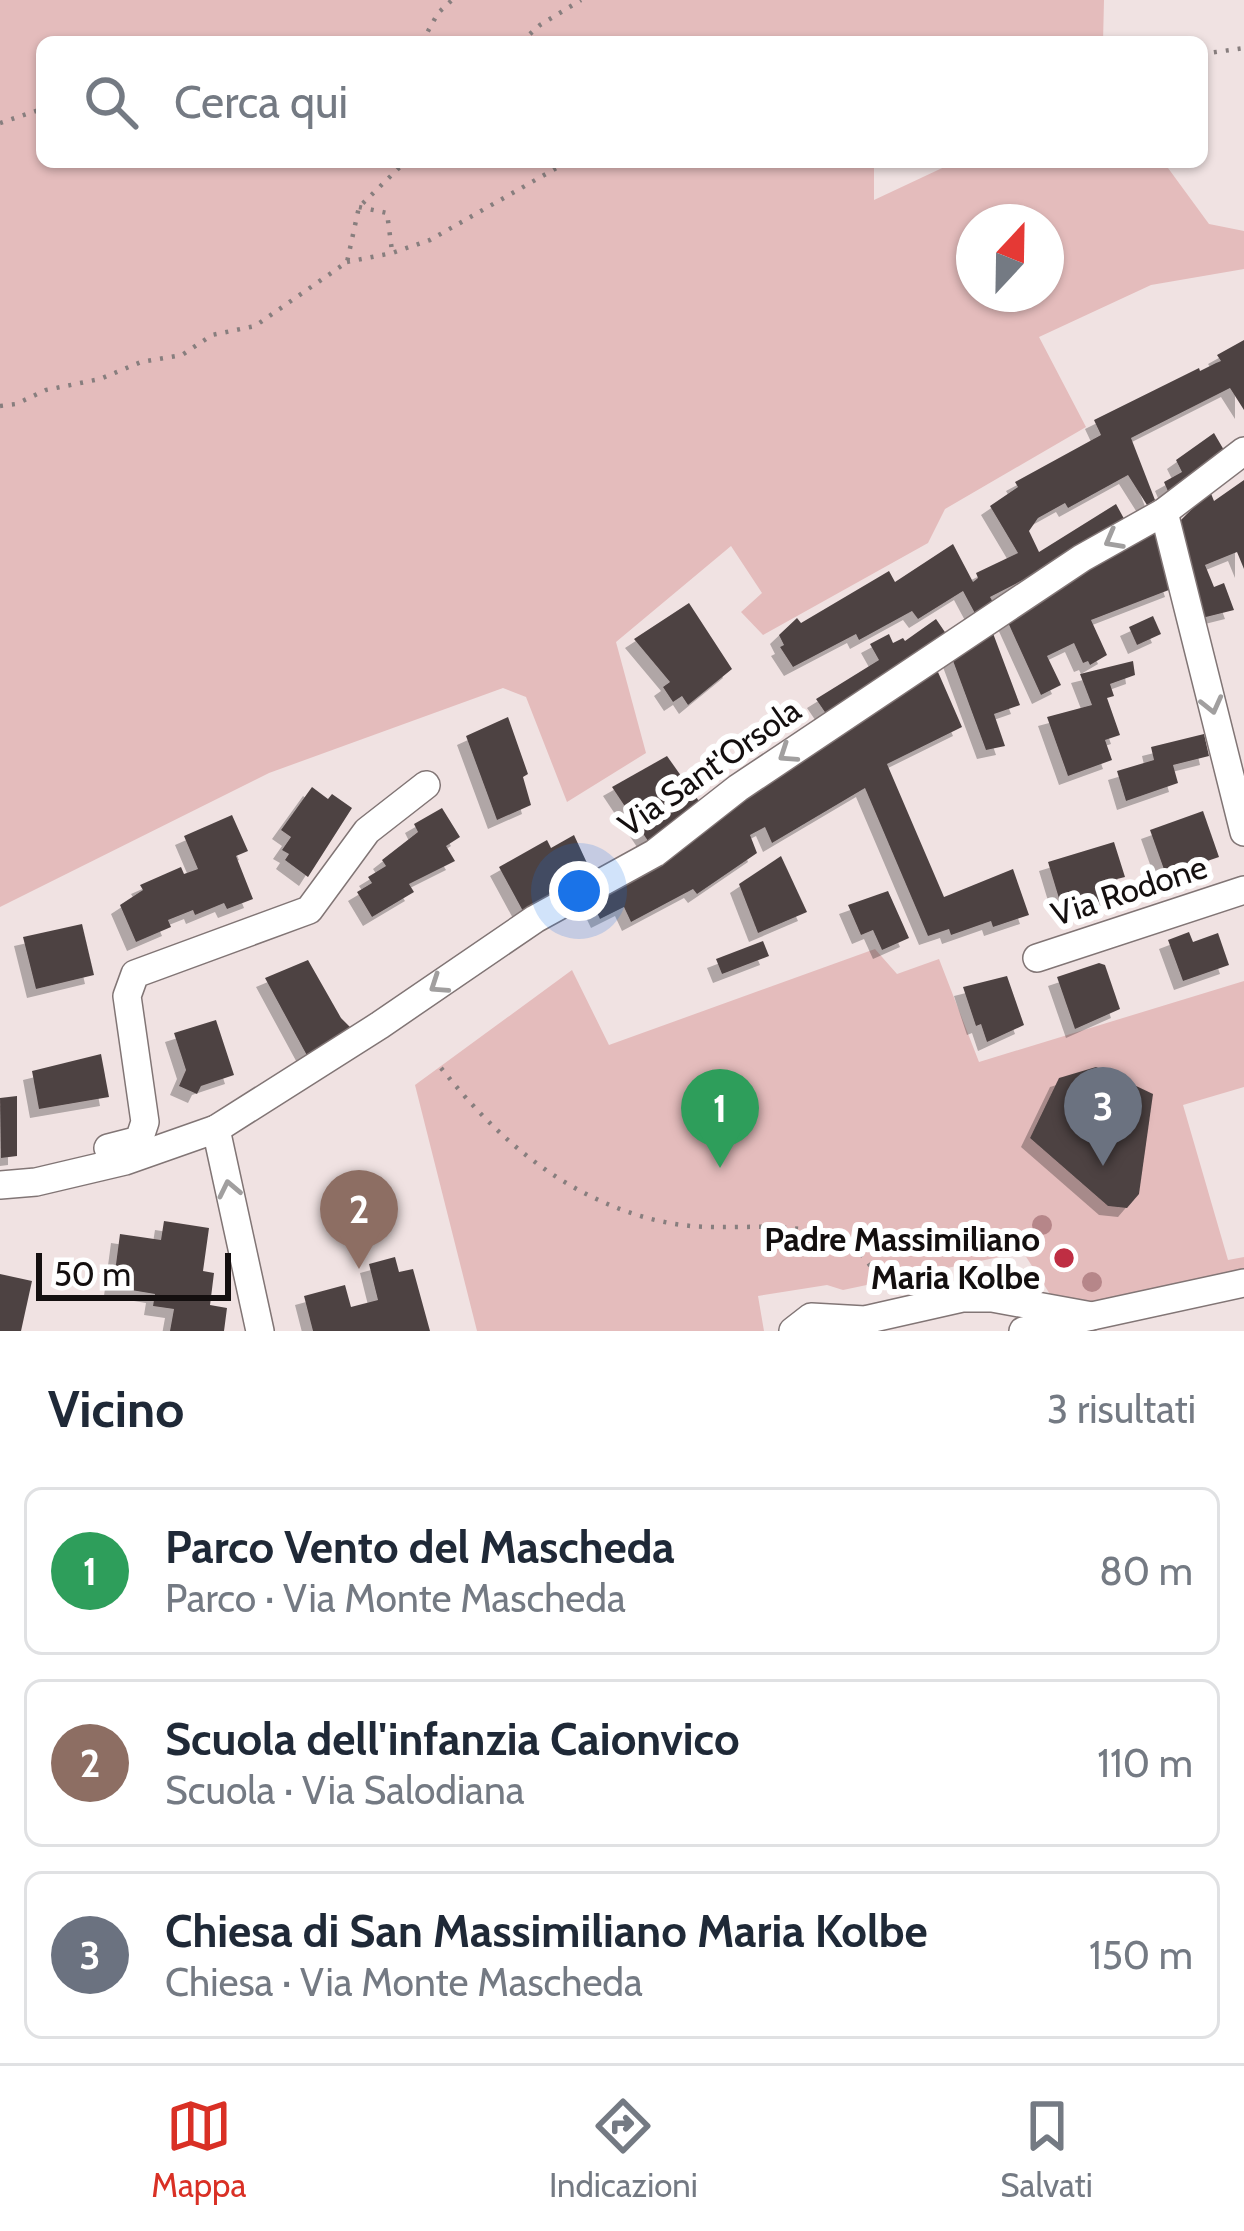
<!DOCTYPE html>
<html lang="it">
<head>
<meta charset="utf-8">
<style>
  :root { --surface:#fff; --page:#f6f6f7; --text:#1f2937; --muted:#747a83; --line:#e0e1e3; --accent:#d93025 }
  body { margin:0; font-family:Cabin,sans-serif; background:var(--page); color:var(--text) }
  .compass { position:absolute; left:956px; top:204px; width:108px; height:108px; border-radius:50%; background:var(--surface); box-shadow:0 3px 9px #0004; rotate:22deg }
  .scale { position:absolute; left:36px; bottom:30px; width:195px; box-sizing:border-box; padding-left:12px; border:6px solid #140f0f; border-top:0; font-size:33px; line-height:42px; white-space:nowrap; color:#140f0f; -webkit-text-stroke:9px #fff; paint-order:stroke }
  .you { position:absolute; left:579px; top:891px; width:42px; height:42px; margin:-30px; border:9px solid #fff; border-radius:50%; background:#1a73e8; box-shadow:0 0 0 18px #1a73e833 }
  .badge { display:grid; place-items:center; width:78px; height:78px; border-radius:50%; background:var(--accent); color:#fff; font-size:39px; font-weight:700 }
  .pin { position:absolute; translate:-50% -99px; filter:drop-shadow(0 3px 6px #0008) }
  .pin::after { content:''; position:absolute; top:63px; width:42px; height:36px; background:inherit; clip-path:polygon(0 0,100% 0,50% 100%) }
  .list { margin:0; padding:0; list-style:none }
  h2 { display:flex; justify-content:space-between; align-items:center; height:156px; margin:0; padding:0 48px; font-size:51px }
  h2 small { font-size:39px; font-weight:400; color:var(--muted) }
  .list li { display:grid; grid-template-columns:78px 1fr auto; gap:36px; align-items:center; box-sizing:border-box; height:168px; margin:0 24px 24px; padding:0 24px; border:3px solid var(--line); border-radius:18px }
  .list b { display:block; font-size:45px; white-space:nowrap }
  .list p { margin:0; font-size:39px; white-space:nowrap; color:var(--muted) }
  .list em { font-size:39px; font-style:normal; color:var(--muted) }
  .icon { flex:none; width:66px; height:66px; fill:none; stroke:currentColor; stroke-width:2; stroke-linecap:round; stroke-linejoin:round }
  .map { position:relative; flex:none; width:1244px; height:1331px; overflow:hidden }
  .search { position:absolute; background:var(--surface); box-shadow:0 3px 9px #0004; left:36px; right:36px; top:36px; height:132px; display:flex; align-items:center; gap:30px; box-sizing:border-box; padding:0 42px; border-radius:18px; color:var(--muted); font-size:45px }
  .sheet { height:732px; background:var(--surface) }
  nav { display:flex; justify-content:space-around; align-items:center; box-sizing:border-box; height:168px; border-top:3px solid var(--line); background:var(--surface); font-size:33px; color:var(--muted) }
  nav a { display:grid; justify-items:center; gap:6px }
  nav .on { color:var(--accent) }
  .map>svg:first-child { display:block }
  .green { fill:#e4bcbc; fill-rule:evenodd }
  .building { fill:#4e4343; filter:url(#shadow) }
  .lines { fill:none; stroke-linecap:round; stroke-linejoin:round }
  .minor-casing { stroke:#817575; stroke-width:30 }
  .path { stroke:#877e7e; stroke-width:4.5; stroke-dasharray:3 9; stroke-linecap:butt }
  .minor { stroke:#fff; stroke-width:27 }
  .tree { fill:#b68689 }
  .oneway { stroke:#a19f9f }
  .poi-dot { fill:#bf2e43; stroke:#fff; stroke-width:4.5 }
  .labels { text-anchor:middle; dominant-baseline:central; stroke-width:12; stroke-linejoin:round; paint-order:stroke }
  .street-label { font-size:33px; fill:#140f0f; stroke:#fff }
  .poi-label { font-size:33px; font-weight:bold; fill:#140f0f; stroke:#fff; text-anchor:end }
</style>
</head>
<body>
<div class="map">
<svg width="1244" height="1331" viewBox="0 0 1244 1331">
  <defs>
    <filter id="shadow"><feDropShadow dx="-9" dy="9" stdDeviation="0" flood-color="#0004"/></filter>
  </defs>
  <rect width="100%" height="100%" fill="#f0e2e2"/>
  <g class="green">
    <path d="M 0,0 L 1104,0 L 1103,42 L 42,42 L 42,162 L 874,162 L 874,200 L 955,162 L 1095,162 L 1086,167 L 1168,168 L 1209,224 L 1244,231 L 1244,269 L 1151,285 L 1039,337 L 1086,427 L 945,509 L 928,543 L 763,635 L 741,612 L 762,593 L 731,546 L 616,642 L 646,753 L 567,802 L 526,697 L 503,688 L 269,773 L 0,907 ZM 974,222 L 1046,222 L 1046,294 L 974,294 Z"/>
    <polygon points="875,949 897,974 939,959 979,1062 1244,981 1244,1087 1183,1105 1228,1260 1244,1257 1244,1273 1078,1308 1055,1302 1023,1252 843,1290 827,1285 758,1296 764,1331 477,1331 415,1085 572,970 609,1045"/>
  </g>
  <g class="building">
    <polygon points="1244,340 1244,410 1230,388 1131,438 1155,500 1147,505 1128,475 1068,508 1065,503 1038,518 1029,531 1039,552 1116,504 1128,526 990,597 997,609 978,619 963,591 918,619 912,611 859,640 856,634 793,667 780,647 784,645 779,635 797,618 801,623 889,571 895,582 953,544 973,582 978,578 976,573 1018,553 990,506 1018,487 1015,482 1101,435 1094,420 1199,368 1200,371 1216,363 1221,361 1217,355"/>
    <polygon points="1214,433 1228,457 1170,496 1164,482 1182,472 1176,460"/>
    <polygon points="1244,480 1244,569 1237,552 1205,565 1214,587 1224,583 1234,610 1198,619 1176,525 1210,491 1214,501"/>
    <polygon points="1156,533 1174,588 1091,620 1107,655 1090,665 1088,661 1083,663 1074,643 1047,656 1061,685 1041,695 1006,618 1131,541"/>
    <polygon points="689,603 732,669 688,705 682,696 673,702 663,687 670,682 634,639"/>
    <polygon points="1153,616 1161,634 1137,645 1129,627"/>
    <polygon points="936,619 949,638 829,718 816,699 879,660 870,644 889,634 893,643 903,638 905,641"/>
    <polygon points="991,628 1020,705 994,714 1005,746 986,750 952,658"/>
    <polygon points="1133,661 1135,675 1110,684 1114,696 1107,698 1120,735 1105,740 1112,760 1068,776 1047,717 1092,705 1080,674"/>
    <polygon points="938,672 962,727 887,764 944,897 1013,869 1029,915 993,927 991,921 951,935 949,929 928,936 865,788 772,843 765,827 750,835 757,853 697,894 693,889 631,922 624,907 600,919 590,898 906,685"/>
    <polygon points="508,717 528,774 523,777 531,805 497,820 466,736"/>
    <polygon points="1204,734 1209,756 1173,765 1178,783 1126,801 1117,771 1154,760 1151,747"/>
    <polygon points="667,756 701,804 650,844 612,787"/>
    <polygon points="312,787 328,799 332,794 352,808 308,877 285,860 289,854 282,850 291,837 281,830"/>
    <polygon points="442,808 460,837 446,846 455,861 409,884 414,892 372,917 357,892 372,883 368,877 386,866 382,860 418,832 414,824"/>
    <polygon points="1203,811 1219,857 1166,875 1150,830"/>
    <polygon points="232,815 248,851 236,856 253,899 227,909 224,903 195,915 193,910 168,920 171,927 136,942 120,905 143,890 140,885 181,867 184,874 198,869 184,836"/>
    <polygon points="574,835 593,876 524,913 499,867 547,840 551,848"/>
    <polygon points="1114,842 1125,877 1117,879 1120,887 1110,890 1113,897 1076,909 1073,901 1061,905 1048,862"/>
    <polygon points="781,856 807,912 758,933 739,884"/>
    <polygon points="888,891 909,938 882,950 873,930 861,935 848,905"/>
    <polygon points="82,924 94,975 36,989 23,937"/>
    <polygon points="1189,932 1193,942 1218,933 1229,965 1183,981 1168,940"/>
    <polygon points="763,941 769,956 722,974 716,959"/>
    <polygon points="308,960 341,1018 354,1031 310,1061 265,978"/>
    <polygon points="1099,963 1105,965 1120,1009 1075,1029 1057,977"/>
    <polygon points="1007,976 1024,1025 987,1042 981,1024 976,1026 963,987"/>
    <polygon points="216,1020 234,1075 201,1086 197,1094 179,1086 186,1070 174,1033"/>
    <polygon points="101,1054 109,1097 39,1109 32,1071"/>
    <polygon points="1096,1067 1153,1094 1139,1194 1127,1208 1108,1206 1030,1138 1059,1078"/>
    <polygon points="17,1096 17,1156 1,1158 0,1098"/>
    <polygon points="164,1221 209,1228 203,1271 214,1273 210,1305 227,1308 224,1331 170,1331 174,1309 153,1306 155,1294 113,1287 120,1234 161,1240"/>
    <polygon points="395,1257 399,1272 413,1269 430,1331 313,1331 304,1296 345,1285 351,1307 378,1300 369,1264"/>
    <polygon points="0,1274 32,1281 21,1331 0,1331"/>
  </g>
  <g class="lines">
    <g class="minor-casing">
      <g id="minor">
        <polyline points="1164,512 1244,832"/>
        <polyline points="1037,958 1244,890"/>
        <polyline points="216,1129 260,1331"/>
        <polyline points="108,1148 139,1140 145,1122 127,996 135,974 309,910 367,831 426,785"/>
        <polyline points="0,1185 36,1182 125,1161 216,1129 380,1025 535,919 655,853 738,788 1082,558 1164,512 1244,451"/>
        <polyline points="793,1331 811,1317 865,1320 962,1298 992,1298 1092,1316"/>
        <polyline points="1023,1331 1244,1283"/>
      </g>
    </g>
    <g class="path">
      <polyline points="422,42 438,13 452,0"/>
      <polyline points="521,42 540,25 581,0"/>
      <polyline points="1202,54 1244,48"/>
      <polyline points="0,123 42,109"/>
      <polyline points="359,207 387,213 392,251"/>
      <polyline points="347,262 392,253 430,240 567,162"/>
      <polyline points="0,406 16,404 46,390 100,379 141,362 182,355 212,335 255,326 347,262 359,207 405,162"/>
      <path d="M 441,1068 C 492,1132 549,1184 628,1212 C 648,1219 670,1224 691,1226 C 756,1232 861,1207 881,1292"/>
    </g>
    <use href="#minor" class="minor"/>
  </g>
  <g class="tree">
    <circle cx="1042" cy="1225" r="10"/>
    <circle cx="1092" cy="1282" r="10"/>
  </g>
  <defs><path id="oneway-chevron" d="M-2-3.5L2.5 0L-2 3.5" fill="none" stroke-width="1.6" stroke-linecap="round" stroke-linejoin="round" transform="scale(3)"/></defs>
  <g class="oneway">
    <use href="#oneway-chevron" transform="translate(1113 540) rotate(151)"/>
    <use href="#oneway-chevron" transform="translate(1212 705) rotate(76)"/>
    <use href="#oneway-chevron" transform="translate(787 754) rotate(146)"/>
    <use href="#oneway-chevron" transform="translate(438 985) rotate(146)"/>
    <use href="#oneway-chevron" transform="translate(229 1189) rotate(-102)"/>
  </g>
  <circle class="poi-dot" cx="1064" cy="1258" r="12"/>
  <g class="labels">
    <g class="street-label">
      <text transform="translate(709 767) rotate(-35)">Via Sant'Orsola</text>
      <text transform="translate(1129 890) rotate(-18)">Via Rodone</text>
    </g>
    <g class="poi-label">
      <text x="1040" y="1239">Padre Massimiliano<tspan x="1040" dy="38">Maria Kolbe</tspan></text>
    </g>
  </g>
</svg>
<svg class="compass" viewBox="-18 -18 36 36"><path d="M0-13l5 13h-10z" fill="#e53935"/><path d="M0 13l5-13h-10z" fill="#747a83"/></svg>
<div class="scale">50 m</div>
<div class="you"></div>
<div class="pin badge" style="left:720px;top:1168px;background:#2e9e5b">1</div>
<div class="pin badge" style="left:359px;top:1269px;background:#8d6e63">2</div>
<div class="pin badge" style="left:1103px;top:1166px;background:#6b7280">3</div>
<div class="search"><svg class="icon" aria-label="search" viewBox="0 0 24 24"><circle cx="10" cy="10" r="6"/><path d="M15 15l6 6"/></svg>Cerca qui</div>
</div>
<section class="sheet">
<h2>Vicino<small>3 risultati</small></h2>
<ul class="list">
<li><span class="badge" style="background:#2e9e5b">1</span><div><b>Parco Vento del Mascheda</b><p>Parco · Via Monte Mascheda</p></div><em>80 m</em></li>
<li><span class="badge" style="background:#8d6e63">2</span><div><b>Scuola dell'infanzia Caionvico</b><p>Scuola · Via Salodiana</p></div><em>110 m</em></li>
<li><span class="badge" style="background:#6b7280">3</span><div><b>Chiesa di San Massimiliano Maria Kolbe</b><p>Chiesa · Via Monte Mascheda</p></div><em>150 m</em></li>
</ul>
</section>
<nav>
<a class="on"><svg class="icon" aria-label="map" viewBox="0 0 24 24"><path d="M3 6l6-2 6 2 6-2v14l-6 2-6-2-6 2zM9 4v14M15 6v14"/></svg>Mappa</a>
<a><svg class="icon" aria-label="directions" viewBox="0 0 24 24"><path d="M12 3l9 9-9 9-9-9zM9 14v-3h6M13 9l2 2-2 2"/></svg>Indicazioni</a>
<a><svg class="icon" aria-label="saved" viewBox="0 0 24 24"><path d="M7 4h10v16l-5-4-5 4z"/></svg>Salvati</a>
</nav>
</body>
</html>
